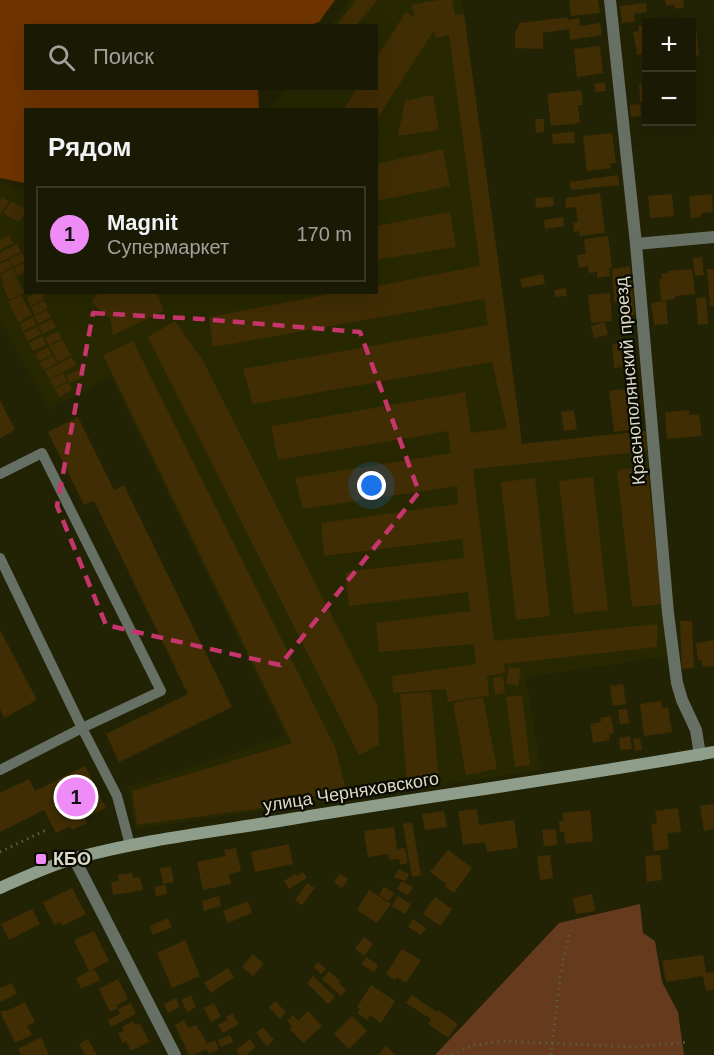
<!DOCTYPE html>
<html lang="ru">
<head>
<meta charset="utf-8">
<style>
  :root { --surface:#1a1a04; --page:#272713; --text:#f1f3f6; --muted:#9fa19a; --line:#383826; --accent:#ef8bf7 }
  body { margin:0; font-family:Helvetica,sans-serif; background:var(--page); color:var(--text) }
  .controls { position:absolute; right:18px; top:18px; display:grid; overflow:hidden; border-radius:0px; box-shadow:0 6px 24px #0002 }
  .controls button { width:54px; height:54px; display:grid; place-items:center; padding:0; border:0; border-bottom:2px solid var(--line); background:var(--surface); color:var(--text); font:30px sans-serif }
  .you { position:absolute; left:372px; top:486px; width:21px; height:21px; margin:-15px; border:4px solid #fff; border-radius:50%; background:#1a73e8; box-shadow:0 0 0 9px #1a73e833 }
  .badge { display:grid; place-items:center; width:39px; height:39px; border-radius:50%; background:var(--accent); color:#111; font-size:20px; font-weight:700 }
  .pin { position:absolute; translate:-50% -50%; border:3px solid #fff; box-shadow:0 2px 6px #0006 }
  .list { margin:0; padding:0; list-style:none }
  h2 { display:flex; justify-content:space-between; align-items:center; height:78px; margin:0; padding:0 24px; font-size:26px }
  h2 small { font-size:20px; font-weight:400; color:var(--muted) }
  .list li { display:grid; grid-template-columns:39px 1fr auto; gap:18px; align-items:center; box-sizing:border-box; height:96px; margin:0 12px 12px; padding:0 12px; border:2px solid var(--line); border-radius:0px }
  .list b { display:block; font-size:22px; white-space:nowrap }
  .list p { margin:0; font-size:20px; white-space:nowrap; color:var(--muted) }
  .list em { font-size:20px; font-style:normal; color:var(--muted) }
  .icon { flex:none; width:33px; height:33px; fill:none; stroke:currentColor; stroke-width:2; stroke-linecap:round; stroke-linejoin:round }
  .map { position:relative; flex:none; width:714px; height:1055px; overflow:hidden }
  .search { position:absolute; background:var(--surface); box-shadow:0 6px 24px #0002; left:24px; top:24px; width:354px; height:66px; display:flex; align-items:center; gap:15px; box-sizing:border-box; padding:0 21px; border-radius:0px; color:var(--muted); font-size:22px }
  .panel { position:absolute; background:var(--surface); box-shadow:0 6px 24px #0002; left:24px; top:108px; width:354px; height:186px; border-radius:0px }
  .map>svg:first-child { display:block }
  .built { fill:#272801 }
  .green { fill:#663a1d }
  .forest { fill:#6f3401 }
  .building { fill:#402d04 }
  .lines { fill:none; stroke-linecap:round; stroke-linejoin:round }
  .path { stroke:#5b5c42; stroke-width:3; stroke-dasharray:1.5 4.5; stroke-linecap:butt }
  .lane { stroke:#667065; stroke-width:10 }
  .street { stroke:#667065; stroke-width:12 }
  .secondary { stroke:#8e9e8b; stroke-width:12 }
  .marked { fill:none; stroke:#c6356c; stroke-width:4.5; stroke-dasharray:12 8; stroke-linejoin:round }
  .poi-dot { fill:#ef8bf7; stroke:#0b0b02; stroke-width:2 }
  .labels { text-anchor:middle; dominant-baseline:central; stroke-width:4.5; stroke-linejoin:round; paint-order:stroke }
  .street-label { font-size:18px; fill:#dadbca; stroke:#0b0b02 }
  .poi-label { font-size:18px; font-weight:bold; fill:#dadbca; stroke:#0b0b02; text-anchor:start }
</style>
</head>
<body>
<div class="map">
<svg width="714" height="1055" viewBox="0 0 714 1055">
  <rect width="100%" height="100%" fill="#222305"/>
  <polygon class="built" points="350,0 462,0 501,282 522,444 648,430 676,655 526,677 541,770 135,829 128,787 286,736 111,377 49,409 0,319 0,181 25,193 26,292 376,292 376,110 272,109 284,89 376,88 376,26 331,25"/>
  <polygon class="green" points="640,904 643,933 655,941 662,982 678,1012 684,1055 435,1055 559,923"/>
  <polygon class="forest" points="0,0 335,0 319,22 310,25 26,26 26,88 258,89 259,109 26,110 25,183 0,178"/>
  <g class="building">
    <polygon points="356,0 377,0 356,26 336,26"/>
    <polygon points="438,0 452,0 455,15 464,14 501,282 522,444 645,431 647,451 473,469 494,641 657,624 657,647 504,664 505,673 487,676 489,695 448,702 446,689 393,693 392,676 476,664 474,644 379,652 376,623 470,611 468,592 349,606 345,572 464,558 462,539 324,556 321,523 458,504 457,486 303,509 295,478 451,453 448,431 278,460 271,426 465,392 471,433 507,428 492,362 253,404 243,369 488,325 484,299 213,347 209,317 340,292 376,292 376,286 480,266 449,35 436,38 434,30 376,121 376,110 344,110 357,88 376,88 376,58 406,12 415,18 412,5"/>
    <polygon points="569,0 598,0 600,13 571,16"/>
    <polygon points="665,0 683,0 684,7 675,9 674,5 666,6"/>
    <polygon points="646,3 647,12 634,14 635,22 622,23 620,6"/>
    <polygon points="568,17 568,20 579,18 580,26 600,23 602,35 570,40 569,29 543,33 543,49 515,48 515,33 520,23"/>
    <polygon points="646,25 646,54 637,55 633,32 639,31 638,26"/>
    <polygon points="696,27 699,55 692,56 692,28"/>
    <polygon points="600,46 603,73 577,77 574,49"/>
    <polygon points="644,75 646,75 646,102 640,102 639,84 644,83"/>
    <polygon points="605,82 606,91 596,92 594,84"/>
    <polygon points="581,90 583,105 578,105 580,123 551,126 547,94"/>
    <polygon points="433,95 439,130 398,136 405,101"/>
    <polygon points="640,104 641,116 631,117 630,105"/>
    <polygon points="535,119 544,119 544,132 536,133"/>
    <polygon points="574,132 575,143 553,144 552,134"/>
    <polygon points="612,133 616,163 610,163 611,168 587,171 583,136"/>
    <polygon points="443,149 450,186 376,201 376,164"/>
    <polygon points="618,175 619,185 571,190 570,182"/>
    <polygon points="600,193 605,233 580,236 579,231 574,232 573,223 578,222 576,207 566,208 565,198"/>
    <polygon points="672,194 674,216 650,218 648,196"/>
    <polygon points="712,194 713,212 701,213 701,217 691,218 689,196"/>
    <polygon points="2,197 9,202 0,214 0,200"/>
    <polygon points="553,197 554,206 536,208 535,198"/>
    <polygon points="12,201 19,206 10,218 3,213"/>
    <polygon points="20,206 26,210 26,213 18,222 11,217"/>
    <polygon points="450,212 456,247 376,260 376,226"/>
    <polygon points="563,217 564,226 545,229 544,220"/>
    <polygon points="9,236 13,243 0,250 0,240"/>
    <polygon points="608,236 612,268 609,268 610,276 597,278 597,272 589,273 588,266 579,268 577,255 586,254 584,239"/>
    <polygon points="17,244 21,252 0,262 0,253"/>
    <polygon points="22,253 26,261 13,267 9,259"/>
    <polygon points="702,257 704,275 695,276 693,258"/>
    <polygon points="8,260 12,267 0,274 0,264"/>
    <polygon points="26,262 26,271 18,276 14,268"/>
    <polygon points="630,266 635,315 620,317 618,302 614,303 612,269"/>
    <polygon points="13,268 17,276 4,283 0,275"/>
    <polygon points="692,269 695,294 675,296 675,299 661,301 659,279 662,279 661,274 668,273 668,271"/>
    <polygon points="707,269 714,269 714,306 710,306"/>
    <polygon points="543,274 545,284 522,288 520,279"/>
    <polygon points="16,277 24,293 9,300 2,284"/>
    <polygon points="566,288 567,296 555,297 554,290"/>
    <polygon points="38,292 41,292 44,299 31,306 27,298"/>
    <polygon points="99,292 157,292 164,311 113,335 110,319 92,302"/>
    <polygon points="610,293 612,321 591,323 588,295"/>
    <polygon points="21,295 32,315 19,322 8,302"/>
    <polygon points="706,297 708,324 698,325 696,298"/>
    <polygon points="44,300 48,308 35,315 31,307"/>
    <polygon points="666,301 668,324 654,325 651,303"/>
    <polygon points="47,310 51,317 38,324 34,316"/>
    <polygon points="33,317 36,325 23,331 20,324"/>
    <polygon points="52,319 56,327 43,334 39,326"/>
    <polygon points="175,321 203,361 378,707 379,745 359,755 148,337"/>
    <polygon points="605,322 608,335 594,338 591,326"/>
    <polygon points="38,327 41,334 28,341 24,333"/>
    <polygon points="58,331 62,338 49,345 45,338"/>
    <polygon points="42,336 46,344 33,351 29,343"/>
    <polygon points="62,340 71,355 58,362 49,346"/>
    <polygon points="133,341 335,747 345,786 290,804 137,825 132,791 292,743 103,355"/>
    <polygon points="622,343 623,347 628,346 631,366 614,368 612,344"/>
    <polygon points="48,347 52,355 39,361 35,354"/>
    <polygon points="53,356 57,363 44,370 40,362"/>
    <polygon points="72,357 76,365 50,379 45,371"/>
    <polygon points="79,369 83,377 70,383 66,376"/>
    <polygon points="63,373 67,381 54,388 50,380"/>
    <polygon points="68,382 72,390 59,397 55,389"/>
    <polygon points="631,388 636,429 614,432 609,391"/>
    <polygon points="0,400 15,430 0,438"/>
    <polygon points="574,410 577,429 564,431 561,412"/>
    <polygon points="689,410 689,415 699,414 702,436 667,439 665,412"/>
    <polygon points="78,417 114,490 124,485 232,707 119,762 106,734 188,694 94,501 84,505 48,432"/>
    <polygon points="647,466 662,604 632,607 617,470"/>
    <polygon points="593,477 608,610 574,614 559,481"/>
    <polygon points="535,478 550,616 516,620 501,482"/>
    <polygon points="680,621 692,621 694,668 682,669"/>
    <polygon points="0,630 37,700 4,718 0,709"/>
    <polygon points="714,640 714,666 703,667 701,660 698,660 696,643"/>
    <polygon points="509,667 521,669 518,686 506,684"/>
    <polygon points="503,676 505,693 495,695 493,678"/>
    <polygon points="623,684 626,704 613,706 610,686"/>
    <polygon points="431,692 439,781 407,784 400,694"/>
    <polygon points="522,695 530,765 515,767 506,697"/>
    <polygon points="483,697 497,769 466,775 453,703"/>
    <polygon points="661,701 662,708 668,707 672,732 644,736 640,704"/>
    <polygon points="627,709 629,723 620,724 618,710"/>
    <polygon points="611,716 614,733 609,734 610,740 593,743 590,724 601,722 600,718"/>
    <polygon points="630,736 632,749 620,750 619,738"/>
    <polygon points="640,738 642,750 635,751 633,739"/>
    <polygon points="85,766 106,808 85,818 87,823 72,830 70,826 56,833 44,810 0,832 0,793 29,779 35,791"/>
    <polygon points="714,804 714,829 704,831 700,806"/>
    <polygon points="678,808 681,832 667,833 669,849 654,851 651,824 657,823 655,811"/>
    <polygon points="477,809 479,825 514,820 518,848 487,852 485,842 463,845 458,811"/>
    <polygon points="590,810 593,841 565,844 564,832 560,832 559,821 563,821 563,813"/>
    <polygon points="444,811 447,827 425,830 422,814"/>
    <polygon points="412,822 421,875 412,877 403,824"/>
    <polygon points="394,827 397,849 405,848 408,863 400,865 399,859 389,860 388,854 368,857 364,831"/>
    <polygon points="556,829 557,845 544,846 542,830"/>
    <polygon points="289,844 293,864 255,872 251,852"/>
    <polygon points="236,848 241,871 229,874 231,884 203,890 197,862 226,856 224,850"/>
    <polygon points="448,850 472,868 454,893 444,886 446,884 430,872"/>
    <polygon points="550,855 553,878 540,880 537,856"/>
    <polygon points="660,855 662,880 647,882 645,856"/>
    <polygon points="171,867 174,882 163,884 160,868"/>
    <polygon points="398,869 409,874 406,881 394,877"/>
    <polygon points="303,872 307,878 289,889 284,881 295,874 296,876"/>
    <polygon points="132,873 133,878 140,877 143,890 113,895 111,882 119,881 118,875"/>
    <polygon points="340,874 348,879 342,888 334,882"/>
    <polygon points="402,881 413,887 408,895 397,889"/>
    <polygon points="307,883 315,888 302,905 295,900"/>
    <polygon points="166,885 167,894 156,896 154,887"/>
    <polygon points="384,887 394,893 389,901 379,895"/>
    <polygon points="72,888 86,914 62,926 61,922 54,925 43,902"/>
    <polygon points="369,890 391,904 377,923 357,910"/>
    <polygon points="592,894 595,911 576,914 573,898"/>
    <polygon points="219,896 221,906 204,911 202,901"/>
    <polygon points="398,896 411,904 405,914 392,906"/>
    <polygon points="435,897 452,909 440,926 423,914"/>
    <polygon points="248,901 252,913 228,923 223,911"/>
    <polygon points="32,909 40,924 9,940 1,924"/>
    <polygon points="168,918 172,927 153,935 150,926"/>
    <polygon points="413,919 426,928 421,935 408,927"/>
    <polygon points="94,931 109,961 89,971 74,940"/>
    <polygon points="364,937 373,944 364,956 355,949"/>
    <polygon points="185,940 200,976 172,988 157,953"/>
    <polygon points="402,949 421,960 406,983 397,977 395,980 386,974"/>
    <polygon points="253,954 264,964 253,976 242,967"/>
    <polygon points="703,955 706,973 714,972 714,990 706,991 703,976 666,982 662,961"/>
    <polygon points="366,957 378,965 374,972 361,964"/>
    <polygon points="318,962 326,969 321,974 314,967"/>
    <polygon points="228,968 234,977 211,993 204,983"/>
    <polygon points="94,969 100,980 81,989 76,978"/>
    <polygon points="329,971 340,981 339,983 346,990 341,996 322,979"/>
    <polygon points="313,976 335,997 328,1004 307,983"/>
    <polygon points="118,979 128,999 117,1005 118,1008 110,1012 99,989"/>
    <polygon points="12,983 17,994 0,1002 0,988"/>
    <polygon points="371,985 395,1001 381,1023 370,1015 367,1020 357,1013 360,1009 357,1007"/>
    <polygon points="191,995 196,1007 187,1012 181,1000"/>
    <polygon points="412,995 437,1012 438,1010 458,1024 448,1038 428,1024 431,1019 406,1003"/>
    <polygon points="176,998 180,1007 168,1013 164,1004"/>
    <polygon points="275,1001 286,1012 280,1019 269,1007"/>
    <polygon points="25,1002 35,1022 27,1026 32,1035 15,1043 0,1012 5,1010 7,1011"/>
    <polygon points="131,1003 136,1014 111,1027 108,1020 120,1014 118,1009"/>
    <polygon points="214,1003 221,1017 211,1022 204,1008"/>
    <polygon points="308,1011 322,1026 303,1043 290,1029 292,1026 287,1021 293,1015 298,1021"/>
    <polygon points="232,1013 239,1024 223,1033 218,1025 228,1020 226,1017"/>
    <polygon points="352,1016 367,1031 349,1049 334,1034"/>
    <polygon points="184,1020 188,1028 196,1025 199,1031 200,1030 207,1044 215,1040 219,1049 209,1054 206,1049 194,1055 189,1055 175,1025"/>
    <polygon points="133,1021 135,1025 140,1023 149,1042 131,1051 126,1041 123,1043 118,1033 124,1031 122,1027"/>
    <polygon points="263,1027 274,1040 267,1046 256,1033"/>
    <polygon points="230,1035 233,1042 221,1047 218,1040"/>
    <polygon points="41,1037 49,1055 21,1055 18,1049"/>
    <polygon points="88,1039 97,1055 85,1055 79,1044"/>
    <polygon points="250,1039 256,1047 246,1055 240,1055 236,1050"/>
    <polygon points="386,1046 396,1055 378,1055"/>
  </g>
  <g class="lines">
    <g class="path">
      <polyline points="0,852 46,830"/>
      <polyline points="452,1055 474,1045 503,1041 635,1047 689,1042"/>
      <polyline points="551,1055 560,978 570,930"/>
    </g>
    <g class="lane">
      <polyline points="0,474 42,453 161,691 82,728 117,796 130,845"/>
      <polyline points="0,558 82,728 0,770"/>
    </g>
    <g class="street">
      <polyline points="610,0 636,244 668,613 677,683 682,700 696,730 700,755"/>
      <polyline points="636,244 714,237"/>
      <polyline points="74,858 175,1055"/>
    </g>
    <path class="secondary" d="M 0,888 C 25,877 50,865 76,858 C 146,839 220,831 291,819 C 432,796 573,777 714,752"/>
  </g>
  <path class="marked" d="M 93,313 L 201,319 L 360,332 L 419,492 L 280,665 L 106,625 L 57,506 Z"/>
  <rect class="poi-dot" x="35" y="853" width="12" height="12" rx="3"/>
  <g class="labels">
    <g class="street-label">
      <text transform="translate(630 381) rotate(-95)">Краснополянский проезд</text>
      <text transform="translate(351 792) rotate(-9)">улица Черняховского</text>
    </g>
    <g class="poi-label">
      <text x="53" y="859">КБО</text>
    </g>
  </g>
</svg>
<div class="controls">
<button>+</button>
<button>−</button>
</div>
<div class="you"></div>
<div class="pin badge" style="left:76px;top:797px">1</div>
<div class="search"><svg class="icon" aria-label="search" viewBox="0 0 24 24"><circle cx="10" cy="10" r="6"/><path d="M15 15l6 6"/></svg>Поиск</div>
<section class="panel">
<h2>Рядом<small></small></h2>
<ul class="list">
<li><span class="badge">1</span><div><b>Magnit</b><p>Супермаркет</p></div><em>170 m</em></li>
</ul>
</section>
</div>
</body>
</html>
